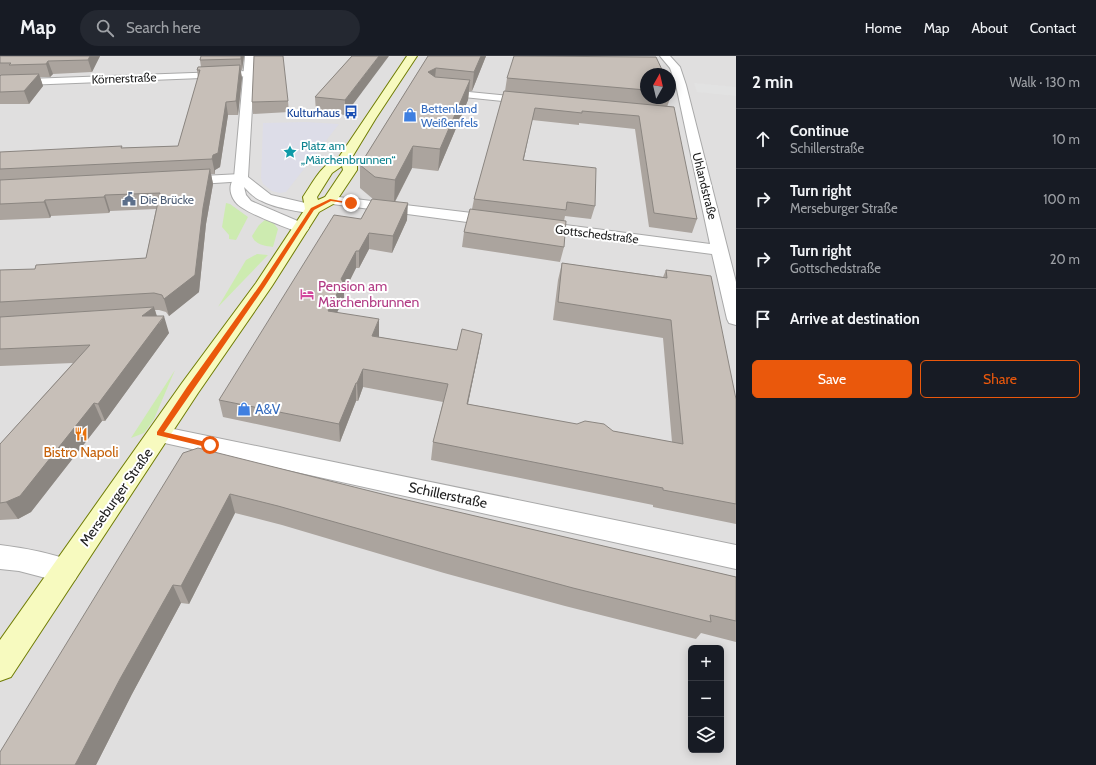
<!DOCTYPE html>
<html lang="en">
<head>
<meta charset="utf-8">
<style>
  :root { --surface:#171b24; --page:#242831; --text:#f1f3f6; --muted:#9ea1a6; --line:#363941; --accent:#ea580c }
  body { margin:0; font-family:Cabin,sans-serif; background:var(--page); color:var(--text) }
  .controls { position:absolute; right:12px; bottom:12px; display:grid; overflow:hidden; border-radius:6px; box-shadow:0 2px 10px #0003 }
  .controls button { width:36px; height:36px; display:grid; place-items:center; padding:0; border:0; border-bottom:1px solid var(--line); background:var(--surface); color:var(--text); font:20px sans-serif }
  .compass { position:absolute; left:640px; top:12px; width:36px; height:36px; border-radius:50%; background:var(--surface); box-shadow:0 2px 10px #0003; rotate:8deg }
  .stop { position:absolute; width:12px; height:12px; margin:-9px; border:3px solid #ea580c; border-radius:50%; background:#fff }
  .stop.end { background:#ea580c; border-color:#fff; box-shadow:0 1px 4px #0008 }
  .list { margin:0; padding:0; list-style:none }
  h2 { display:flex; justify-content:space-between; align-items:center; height:52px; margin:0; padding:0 16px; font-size:17px }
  h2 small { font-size:13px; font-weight:400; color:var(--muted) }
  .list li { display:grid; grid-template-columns:26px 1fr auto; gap:12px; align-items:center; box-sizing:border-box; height:60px; padding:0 16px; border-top:1px solid var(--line) }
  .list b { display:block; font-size:15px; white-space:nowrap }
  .list p { margin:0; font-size:13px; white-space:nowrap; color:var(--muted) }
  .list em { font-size:13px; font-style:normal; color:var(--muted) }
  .actions { display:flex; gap:8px; padding:12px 16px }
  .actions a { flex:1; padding:9px 0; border:1px solid var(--accent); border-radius:6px; text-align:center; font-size:14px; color:var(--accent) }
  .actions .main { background:var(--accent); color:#fff }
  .icon { flex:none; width:22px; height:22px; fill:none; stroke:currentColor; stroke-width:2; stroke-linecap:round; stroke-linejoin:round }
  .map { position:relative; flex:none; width:736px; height:709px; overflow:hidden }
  header { display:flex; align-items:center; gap:24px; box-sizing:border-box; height:56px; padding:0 20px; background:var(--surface); border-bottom:1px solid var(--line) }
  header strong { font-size:19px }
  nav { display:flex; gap:22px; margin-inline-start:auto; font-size:14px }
  .search { width:280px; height:36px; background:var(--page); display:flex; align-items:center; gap:10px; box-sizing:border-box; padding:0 14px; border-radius:22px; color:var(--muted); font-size:15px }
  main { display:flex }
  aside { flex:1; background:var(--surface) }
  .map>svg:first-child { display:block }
  .residential { fill:#e0dfdf; fill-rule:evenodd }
  .grass { fill:#cdebb0 }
  .parking { fill:#e2e2e2 }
  .plaza { fill:#dddde8 }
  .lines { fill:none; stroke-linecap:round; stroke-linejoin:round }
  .minor-casing { stroke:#a9a9a9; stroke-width:2 }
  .tertiary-casing { stroke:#a9a9a9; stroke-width:2 }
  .secondary-casing { stroke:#707d05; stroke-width:2 }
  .minor { fill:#fff; fill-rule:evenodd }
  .tertiary { fill:#fff; fill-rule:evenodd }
  .secondary { fill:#f7fabf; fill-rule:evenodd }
  .wall { fill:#aba49e }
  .shaded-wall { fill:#8b8681 }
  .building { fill:#c7bfb8; stroke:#8b8681 }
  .route { fill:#ea580c }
  .labels { text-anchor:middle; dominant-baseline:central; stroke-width:4; stroke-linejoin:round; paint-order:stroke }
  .far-street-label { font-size:12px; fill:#222; stroke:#fff }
  .far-shop-label { font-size:12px; fill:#366cbe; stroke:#fff; text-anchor:start }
  .far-transit-label { font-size:12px; fill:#164399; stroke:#fff; text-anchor:end }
  .far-culture-label { font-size:12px; fill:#0d838f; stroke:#fff; text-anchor:start }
  .far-service-label { font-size:12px; fill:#4e5e75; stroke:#fff; text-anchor:start }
  .hotel-label { font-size:14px; fill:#b23c85; stroke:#fff; text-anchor:start }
  .shop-label { font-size:14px; fill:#366cbe; stroke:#fff; text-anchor:start }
  .food-label { font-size:14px; fill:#c56008; stroke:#fff }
  .street-label { font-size:14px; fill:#222; stroke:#fff }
</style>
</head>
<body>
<header>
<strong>Map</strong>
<div class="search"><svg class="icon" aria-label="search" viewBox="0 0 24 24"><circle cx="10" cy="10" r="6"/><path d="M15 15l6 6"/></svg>Search here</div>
<nav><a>Home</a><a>Map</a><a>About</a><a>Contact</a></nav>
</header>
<main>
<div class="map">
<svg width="736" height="709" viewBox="0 0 736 709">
  <rect width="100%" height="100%" fill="#f2efe9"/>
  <path class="residential" d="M 0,0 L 736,0 L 736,709 L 0,709 ZM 646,18 L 670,18 L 670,42 L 646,42 ZM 691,592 L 721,592 L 721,694 L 691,694 Z"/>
  <g class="grass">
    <polygon points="226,147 230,148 248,161 236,184 229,183 229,179 222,171"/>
    <path d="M 266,163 L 272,165 L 278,173 L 273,191 C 265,190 255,189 252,180 L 259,169 Z"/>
    <polygon points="257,198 268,199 218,251 246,204"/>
    <polygon points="175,314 154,363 144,377 131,382"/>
  </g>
  <g class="parking">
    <polygon points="694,27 736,31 736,40 697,36"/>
    <polygon points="455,162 668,190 668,194 454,165"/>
  </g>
  <polygon class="plaza" points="306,66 339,68 286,136 280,137 272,135 263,128 261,122 263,67"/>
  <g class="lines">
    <g class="minor-casing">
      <g id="minor">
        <polygon points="660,0 670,0 680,11 686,29 736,226 736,269 729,267 727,263 712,198 535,175 529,173 527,170 529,167 535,165 710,188 676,29 670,12"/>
        <polygon points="248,15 253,18 252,20 0,30 0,24"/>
        <polygon points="438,33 531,42 535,43 537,45 535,47 531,48 434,38 432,36"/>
        <polygon points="241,118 246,119 248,122 246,125 183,129 178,128 176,125 178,122 183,121"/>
        <polygon points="330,140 497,160 502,162 505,165 502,168 497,170 325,147 323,144 325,141"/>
        <polygon points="159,370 736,489 736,513 151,384 148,378 151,372"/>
        <path d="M 0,489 C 25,492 51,497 75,506 L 79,515 L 75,524 L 65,527 L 19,515 L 0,513 Z"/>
      </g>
    </g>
    <g class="tertiary-casing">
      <path id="tertiary" d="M 245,0 L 255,0 L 248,121 L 271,139 L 318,150 L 321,153 L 318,156 C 307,159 273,151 262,145 C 255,143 249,136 244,131 L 246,139 L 251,145 L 307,169 L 309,172 L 307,175 L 301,177 L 295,175 C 280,169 254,160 241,151 C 231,144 227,132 234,122 Z"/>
    </g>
    <g class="secondary-casing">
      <path id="secondary" d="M 407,0 L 417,0 L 376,62 L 351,103 L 357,110 L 357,114 L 335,147 L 319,156 L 272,230 L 198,337 L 11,621 L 0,625 L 0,584 L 182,327 L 256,227 L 305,153 L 303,141 C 314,125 320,110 339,101 ZM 342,110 L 343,114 L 325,141 L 318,144 L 317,141 L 332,117 Z"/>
    </g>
    <use href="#minor" class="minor"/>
    <use href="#tertiary" class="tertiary"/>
    <use href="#secondary" class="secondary"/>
  </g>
  <g class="wall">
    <polygon points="0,0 100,0 92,16 53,18 50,21 40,21 43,30 29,48 0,48"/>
    <polygon points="244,0 242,14 240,14 242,22 238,59 228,59 220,111 215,114 215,118 211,118 213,128 206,168 199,236 169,260 166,256 159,254 155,254 157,260 169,277 105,365 102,365 31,456 18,463 0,464 0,388 73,307 0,310 0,214 35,213 146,202 156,153 110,155 109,157 51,160 50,162 0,164 0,96 178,90 198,22 197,14 201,11 200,4"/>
    <polygon points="352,0 345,59 316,56 315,41"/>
    <polygon points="428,0 486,0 472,35 469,35 468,44 438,115 412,112 395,146 407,164 392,197 369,193 359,212 356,212 344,236 344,243 337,256 379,281 457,294 482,278 468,348 672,386 663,282 553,264 558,224 562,207 663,221 666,214 736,343 736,468 653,451 653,449 431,404 433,386 443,346 363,331 358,345 356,345 340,386 223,361 219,344 361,163 373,143 360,132 360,109"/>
    <polygon points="646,18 646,42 670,42 670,32 672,37 667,51 697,163 692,177 649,171 635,73 579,67 579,69 532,64 523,104 595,150 591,163 565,160 564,165 564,191 560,206 462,191 464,176 472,153 474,143 505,35 507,22"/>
    <polygon points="288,45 289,56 253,58 252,46"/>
    <polygon points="183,397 394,441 736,521 736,586 701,577 696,583 565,550 444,517 282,469 235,457 189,548 181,547 132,638 96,709 0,709"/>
  </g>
  <g class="shaded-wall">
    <polygon points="90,0 100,0 92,16 88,4"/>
    <polygon points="241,0 244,0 242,14 241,3"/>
    <polygon points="379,0 389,0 345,59 345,44"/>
    <polygon points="481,0 486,0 472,35 474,16"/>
    <polygon points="48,5 53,18 50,21 46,8"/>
    <polygon points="240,9 242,22 238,59 236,45"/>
    <polygon points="436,12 434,32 428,16"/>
    <polygon points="39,18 43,30 29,48 24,35"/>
    <polygon points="470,24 468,44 438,115 440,93"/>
    <polygon points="226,46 228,59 220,111 215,114 215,118 212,103"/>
    <polygon points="535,52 532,64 521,117 523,104"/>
    <polygon points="413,90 412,112 394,147 395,124"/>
    <polygon points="210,113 213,128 206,168 199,236 169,260 164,243 203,152"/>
    <polygon points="105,139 110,155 109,157 104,141"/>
    <polygon points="45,144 51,160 50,162 44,146"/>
    <polygon points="408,147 407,164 392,197 393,180"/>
    <polygon points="369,177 369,193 359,212 359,195"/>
    <polygon points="356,195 356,212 344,236 344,243 329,272 328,255 341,223"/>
    <polygon points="154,251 159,268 164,260 169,277 105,365 98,348 142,260"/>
    <polygon points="379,263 379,281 372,280"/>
    <polygon points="482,278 479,295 464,366 467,348"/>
    <polygon points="363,313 363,331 358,345 357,327"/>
    <polygon points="356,327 356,345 340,386 339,368"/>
    <polygon points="94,347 102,365 31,456 18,463 6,446"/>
    <polygon points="230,438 235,457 189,548 181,530"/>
    <polygon points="173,529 181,547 132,638 96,709 75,709 120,623"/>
  </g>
  <g class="building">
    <polygon points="0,0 90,0 88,4 48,5 46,8 9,9 11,7 0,7"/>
    <polygon points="201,0 241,0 241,3 200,4"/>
    <polygon points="254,0 283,0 288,45 252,46"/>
    <polygon points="352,0 379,0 345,44 315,41"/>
    <polygon points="428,0 481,0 474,16 436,12 428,16 435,21 470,24 440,93 413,90 395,124 375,121 360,109"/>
    <polygon points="514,0 656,1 664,18 646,18 646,34 507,22"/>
    <polygon points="240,9 236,45 226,46 218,97 213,99 212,103 0,113 0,96 122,90 121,92 178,90 200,14 197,14 198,11"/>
    <polygon points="39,18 24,35 0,36 0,20 1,19"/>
    <polygon points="504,35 674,51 697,163 654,157 639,60 582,55 582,57 535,52 523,104 596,112 595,150 567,146 566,154 474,143"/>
    <polygon points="210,113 203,152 195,219 164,243 162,239 154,237 0,246 0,214 35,213 36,209 146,202 160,137 105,139 104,141 45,144 44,146 0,148 0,124"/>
    <polygon points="372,143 408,147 393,180 369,177 359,195 356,195 341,223 343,226 328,255 379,263 372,280 457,294 462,273 482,278 467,348 577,368 585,365 604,368 613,375 683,388 671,264 558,246 562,207 667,222 666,214 711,220 736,343 736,448 663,434 663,432 433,386 448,328 363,313 357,327 356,327 339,368 219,344 334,159 361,163"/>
    <polygon points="470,153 566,165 564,191 464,176"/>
    <polygon points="154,251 142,260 164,260 98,348 94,347 20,440 6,446 0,447 0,388 90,289 0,293 0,261"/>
    <polygon points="198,392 394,441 736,521 736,565 710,559 711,566 573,532 448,498 278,450 230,438 181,530 173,529 120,623 75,709 0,709 0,696 183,397"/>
  </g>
  <polygon class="route" points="330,143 353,147 351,148 331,145 314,154 265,230 164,376 210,387 214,389 213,391 210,392 157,379 157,376 187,331 260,229 311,152"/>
  <defs>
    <g id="bus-bare" transform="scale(1.08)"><path d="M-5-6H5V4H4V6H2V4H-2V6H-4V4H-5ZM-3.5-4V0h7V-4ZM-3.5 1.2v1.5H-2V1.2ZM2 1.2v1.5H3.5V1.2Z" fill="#1a4fb4" stroke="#fff" stroke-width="2.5" paint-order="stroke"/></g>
    <g id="shop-bare" transform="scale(1.08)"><path d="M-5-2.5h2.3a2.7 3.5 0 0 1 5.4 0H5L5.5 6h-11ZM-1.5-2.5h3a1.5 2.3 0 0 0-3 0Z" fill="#3f7fe0" stroke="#fff" stroke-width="2.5" paint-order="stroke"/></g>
    <g id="sight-bare" transform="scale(1.08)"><path d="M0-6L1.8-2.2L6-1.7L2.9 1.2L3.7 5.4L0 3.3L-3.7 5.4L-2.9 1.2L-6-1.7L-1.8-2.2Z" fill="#0f9aa8" stroke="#fff" stroke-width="2.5" paint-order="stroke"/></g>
    <g id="civic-bare" transform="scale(1.08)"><path d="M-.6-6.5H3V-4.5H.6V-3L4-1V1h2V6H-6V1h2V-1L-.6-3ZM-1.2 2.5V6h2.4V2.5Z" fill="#5c6f8a" stroke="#fff" stroke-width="2.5" paint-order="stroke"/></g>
    <g id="hotel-bare" transform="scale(1.08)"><path d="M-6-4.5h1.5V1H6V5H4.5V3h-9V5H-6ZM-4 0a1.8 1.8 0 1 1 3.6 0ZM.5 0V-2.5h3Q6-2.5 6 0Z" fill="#d1479c" stroke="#fff" stroke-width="2.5" paint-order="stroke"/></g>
    <g id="restaurant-bare" transform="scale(1.08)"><path d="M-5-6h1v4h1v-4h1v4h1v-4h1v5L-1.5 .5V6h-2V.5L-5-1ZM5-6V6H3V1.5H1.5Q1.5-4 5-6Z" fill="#e8710a" stroke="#fff" stroke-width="2.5" paint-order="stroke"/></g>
  </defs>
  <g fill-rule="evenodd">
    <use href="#bus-bare" x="351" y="56"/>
    <use href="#shop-bare" x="410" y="59"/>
    <use href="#sight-bare" x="290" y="96"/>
    <use href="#civic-bare" x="129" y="143"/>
    <use href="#hotel-bare" x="307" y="238"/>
    <use href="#shop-bare" x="244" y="353"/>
    <use href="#restaurant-bare" x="81" y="378"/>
  </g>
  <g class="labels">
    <g class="far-street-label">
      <text transform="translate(124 22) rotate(-2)">Körnerstraße</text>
      <text transform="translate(705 130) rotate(76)">Uhlandstraße</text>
      <text transform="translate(597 178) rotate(7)">Gottschedstraße</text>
    </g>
    <g class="far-shop-label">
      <text x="421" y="52">Bettenland<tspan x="421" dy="14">Weißenfels</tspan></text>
    </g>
    <g class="far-transit-label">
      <text x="340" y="56">Kulturhaus</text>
    </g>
    <g class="far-culture-label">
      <text x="301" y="89">Platz am<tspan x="301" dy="14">„Märchenbrunnen“</tspan></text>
    </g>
    <g class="far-service-label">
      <text x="140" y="143">Die Brücke</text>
    </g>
    <g class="hotel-label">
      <text x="318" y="230">Pension am<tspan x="318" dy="16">Märchenbrunnen</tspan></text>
    </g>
    <g class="shop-label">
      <text x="255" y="353">A&amp;V</text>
    </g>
    <g class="food-label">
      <text x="81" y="396">Bistro Napoli</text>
    </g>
    <g class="street-label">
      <text transform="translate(448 439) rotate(12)">Schillerstraße</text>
      <text transform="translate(116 441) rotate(-55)">Merseburger Straße</text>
    </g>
  </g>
</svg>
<div class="controls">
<button>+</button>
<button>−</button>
<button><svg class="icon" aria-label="layers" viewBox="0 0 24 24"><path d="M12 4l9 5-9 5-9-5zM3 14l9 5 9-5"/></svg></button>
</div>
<svg class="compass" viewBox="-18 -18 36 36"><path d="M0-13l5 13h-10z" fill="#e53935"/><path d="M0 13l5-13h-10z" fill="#9ea1a6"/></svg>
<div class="stop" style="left:210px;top:389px"></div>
<div class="stop end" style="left:351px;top:147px"></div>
</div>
<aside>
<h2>2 min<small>Walk · 130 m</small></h2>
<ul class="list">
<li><svg class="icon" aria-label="ahead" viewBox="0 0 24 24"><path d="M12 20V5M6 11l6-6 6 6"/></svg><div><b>Continue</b><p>Schillerstraße</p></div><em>10 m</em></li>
<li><svg class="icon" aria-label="right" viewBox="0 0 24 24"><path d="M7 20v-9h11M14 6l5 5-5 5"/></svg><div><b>Turn right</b><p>Merseburger Straße</p></div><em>100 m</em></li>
<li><svg class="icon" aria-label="right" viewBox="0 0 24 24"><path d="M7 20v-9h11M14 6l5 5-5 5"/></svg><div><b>Turn right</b><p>Gottschedstraße</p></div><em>20 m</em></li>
<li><svg class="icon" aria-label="arrive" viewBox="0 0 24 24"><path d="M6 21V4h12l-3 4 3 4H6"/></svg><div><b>Arrive at destination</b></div></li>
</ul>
<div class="actions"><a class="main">Save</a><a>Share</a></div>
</aside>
</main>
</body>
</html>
